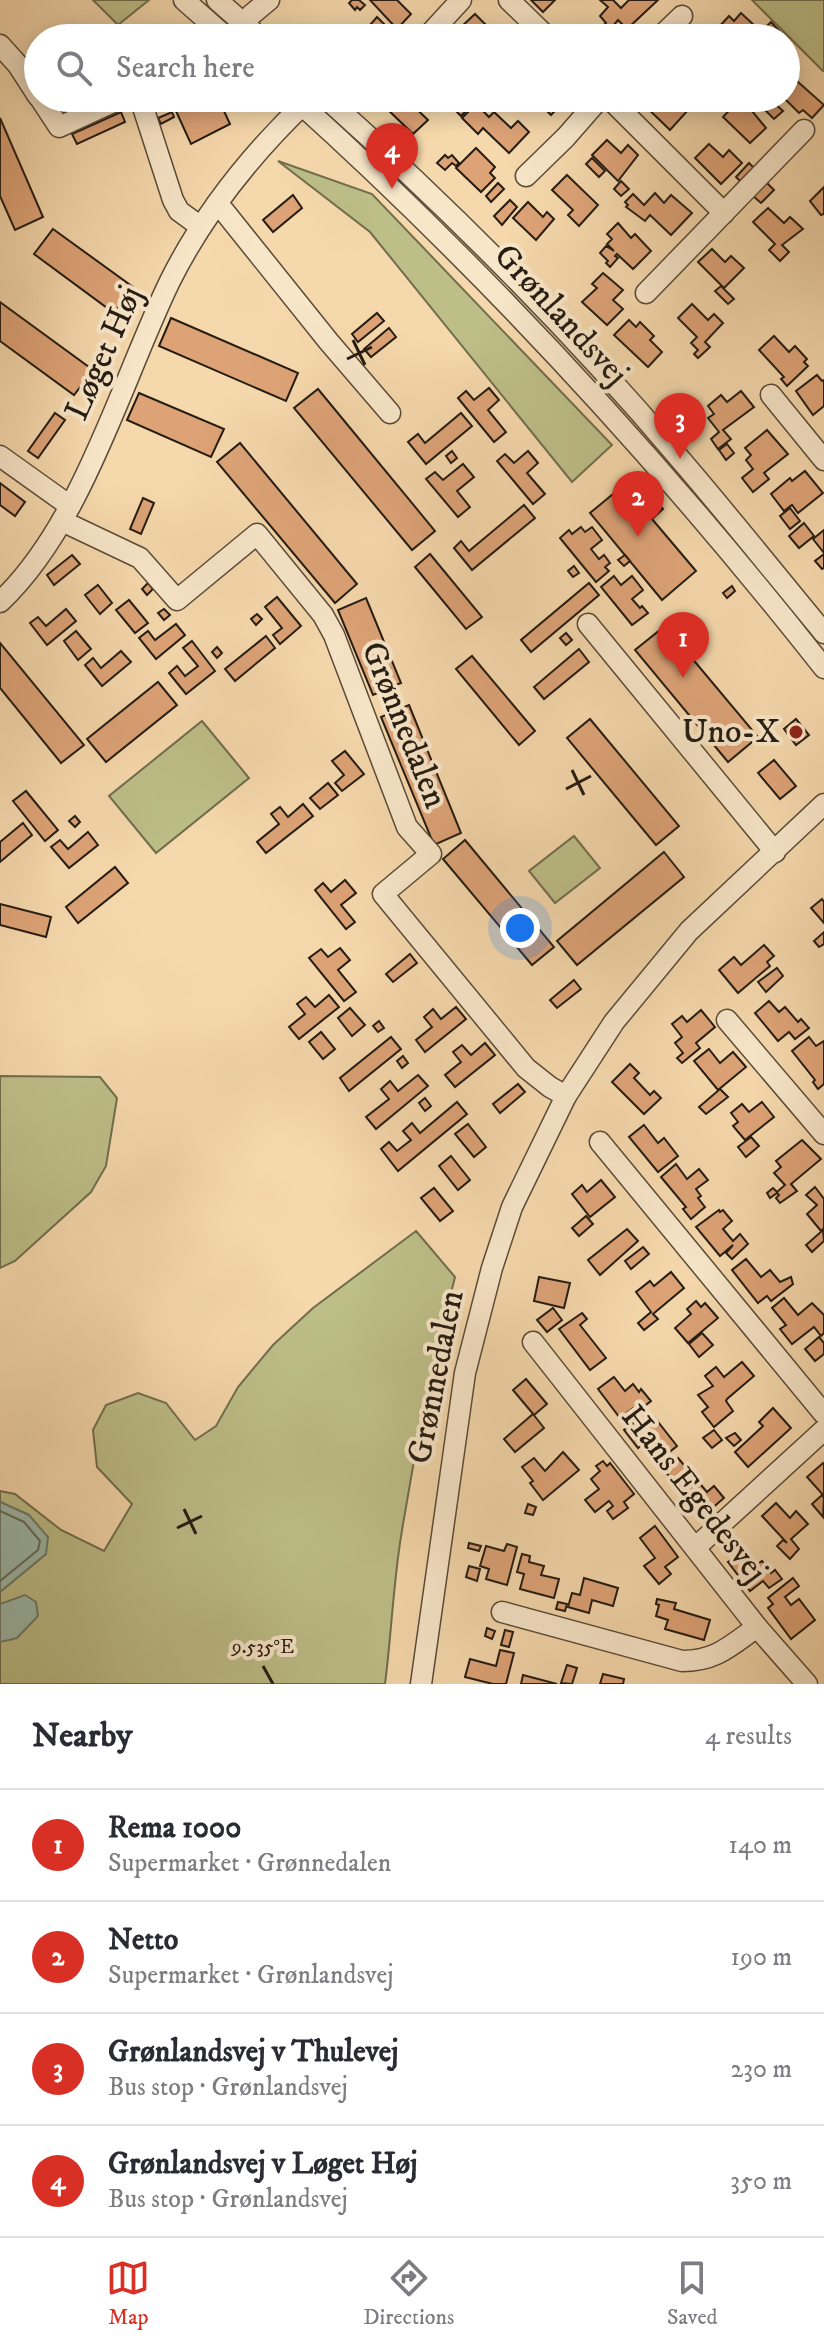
<!DOCTYPE html>
<html lang="en">
<head>
<meta charset="utf-8">
<style>
  :root { --surface:#fff; --page:#f2f2f3; --text:#2b2b33; --muted:#7c7c81; --line:#e1e1e2; --accent:#d93025 }
  body { margin:0; font-family:"IM FELL DW Pica",serif; background:var(--page); color:var(--text) }
  .you { position:absolute; left:520px; top:928px; width:28px; height:28px; margin:-20px; border:6px solid #fff; border-radius:50%; background:#1a73e8; box-shadow:0 0 0 12px #1a73e833 }
  .badge { display:grid; place-items:center; width:52px; height:52px; border-radius:50%; background:var(--accent); color:#fff; font-size:26px; font-weight:700 }
  .pin { position:absolute; translate:-50% -66px; filter:drop-shadow(0 2px 4px #0008) }
  .pin::after { content:''; position:absolute; top:42px; width:28px; height:24px; background:inherit; clip-path:polygon(0 0,100% 0,50% 100%) }
  .list { margin:0; padding:0; list-style:none }
  h2 { display:flex; justify-content:space-between; align-items:center; height:104px; margin:0; padding:0 32px; font-size:34px }
  h2 small { font-size:26px; font-weight:400; color:var(--muted) }
  .list li { display:grid; grid-template-columns:52px 1fr auto; gap:24px; align-items:center; box-sizing:border-box; height:112px; padding:0 32px; border-top:2px solid var(--line) }
  .list b { display:block; font-size:30px; white-space:nowrap }
  .list p { margin:0; font-size:26px; white-space:nowrap; color:var(--muted) }
  .list em { font-size:26px; font-style:normal; color:var(--muted) }
  .icon { flex:none; width:44px; height:44px; fill:none; stroke:currentColor; stroke-width:2; stroke-linecap:round; stroke-linejoin:round }
  .map { position:relative; flex:none; width:824px; height:1684px; overflow:hidden }
  .search { position:absolute; background:var(--surface); box-shadow:0 4px 20px #0003; left:24px; right:24px; top:24px; height:88px; display:flex; align-items:center; gap:20px; box-sizing:border-box; padding:0 28px; border-radius:44px; color:var(--muted); font-size:30px }
  .sheet { height:552px; background:var(--surface) }
  nav { display:flex; justify-content:space-around; align-items:center; box-sizing:border-box; height:112px; border-top:2px solid var(--line); background:var(--surface); font-size:22px; color:var(--muted) }
  nav a { display:grid; justify-items:center; gap:4px }
  nav .on { color:var(--accent) }
  .map>svg:first-child { display:block }
  .green { fill:#bdbe88; stroke:#716d4d; stroke-width:2 }
  .water { fill:#9cbaaa; stroke:#6c7b6d; stroke-width:2 }
  .lines { fill:none; stroke-linecap:round; stroke-linejoin:round }
  .shore { stroke:#606b5e; stroke-width:2 }
  .building { fill:#dda377; stroke:#251c12; stroke-width:2 }
  .minor-casing { stroke:#594b38; stroke-width:23 }
  .minor { stroke:#f8e6c9; stroke-width:20 }
  .ticks { fill:none; stroke:#251c12; stroke-width:3 }
  .poi-dot { fill:#8f2418; stroke:#f8e6c9; stroke-width:3 }
  .labels { text-anchor:middle; dominant-baseline:central; stroke-width:8; stroke-linejoin:round; paint-order:stroke }
  .street-label { font-size:34px; fill:#251c12; stroke:#f8e6c9 }
  .poi-label { font-size:34px; fill:#251c12; stroke:#f8e6c9; text-anchor:end }
  .ticks-label { font-size:20px; text-anchor:middle; fill:#251c12; stroke:#f8e6c9; stroke-width:8; stroke-linejoin:round; paint-order:stroke }
</style>
</head>
<body>
<div class="map">
<svg width="824" height="1684" viewBox="0 0 824 1684">
  <rect width="100%" height="100%" fill="#f5d8ac"/>
  <filter id="stains"><feTurbulence type="fractalNoise" baseFrequency=".0025" numOctaves="4"/><feColorMatrix values="0 0 0 0 .2 0 0 0 0 .09 0 0 0 0 .02 0 0 0 .5 -.17"/></filter>
  <radialGradient id="worn" r=".72"><stop offset=".6" stop-color="#630" stop-opacity="0"/><stop offset="1" stop-color="#630" stop-opacity=".3"/></radialGradient>
  <g class="green">
    <polygon points="93,0 149,0 118,25"/>
    <polygon points="752,0 824,0 824,70 823,71"/>
    <polygon points="278,161 372,194 612,445 572,482 370,232"/>
    <polygon points="202,721 249,778 156,853 109,796"/>
    <polygon points="574,836 600,868 555,903 529,871"/>
    <polygon points="0,1076 100,1077 117,1098 106,1166 91,1192 15,1261 0,1268"/>
    <path d="M 416,1231 L 455,1277 C 432,1365 414,1453 400,1543 C 393,1590 391,1637 385,1684 L 0,1684 L 0,1592 L 46,1554 L 29,1515 L 0,1502 L 0,1491 L 15,1494 L 61,1530 L 104,1551 L 132,1504 L 97,1467 L 93,1430 L 106,1405 L 138,1393 L 166,1403 L 195,1440 L 216,1426 L 238,1387 L 273,1345 L 313,1308 Z"/>
  </g>
  <g class="water">
    <polygon points="0,1502 29,1515 48,1537 46,1554 0,1592"/>
    <polygon points="25,1595 36,1602 38,1616 17,1638 0,1642 0,1604"/>
  </g>
  <g class="lines">
    <polyline class="shore" points="0,1511 24,1522 40,1541 38,1550 0,1581"/>
  </g>
  <g class="building">
    <polygon points="352,0 359,0 365,5 360,10 357,7 355,10 349,3"/>
    <polygon points="370,0 397,0 411,14 397,29"/>
    <polygon points="531,0 555,0 543,12"/>
    <polygon points="600,0 613,0 621,8 629,0 658,0 627,29 618,20 613,26 622,35 620,38 590,38 606,23 600,16 608,7"/>
    <polygon points="741,13 756,27 746,38 721,38 719,36 723,32 718,28 729,16 734,21"/>
    <polygon points="475,14 499,38 459,38 465,32 461,27"/>
    <polygon points="377,17 397,37 396,38 383,38 370,25"/>
    <polygon points="771,22 781,33 775,38 766,38 764,36 769,30 766,27"/>
    <polygon points="789,74 824,105 812,118 803,110 799,113 784,98 786,98 786,78"/>
    <polygon points="170,98 218,98 230,124 191,144"/>
    <polygon points="387,98 405,98 428,120 413,134 381,103"/>
    <polygon points="453,98 465,98 468,101 466,103 470,107 461,116 448,103"/>
    <polygon points="534,98 563,98 565,100 551,115"/>
    <polygon points="641,98 666,98 670,102 673,98 680,98 689,109 670,130 639,100"/>
    <polygon points="699,98 718,98 709,107"/>
    <polygon points="761,98 771,100 783,111 774,119 757,102"/>
    <polygon points="743,100 766,128 750,143 723,117 738,101 740,103"/>
    <polygon points="476,104 489,117 494,112 511,128 518,121 529,132 509,153 483,128 478,134 462,118"/>
    <polygon points="121,112 125,122 77,144 72,134"/>
    <polygon points="172,112 174,117 161,124 158,118"/>
    <polygon points="0,118 43,217 15,230 0,196"/>
    <polygon points="607,140 621,153 628,145 638,155 618,181 592,155"/>
    <polygon points="709,144 723,157 729,150 742,163 721,184 695,158"/>
    <polygon points="476,148 495,167 490,173 495,178 481,192 456,168"/>
    <polygon points="445,155 448,158 452,155 459,163 456,166 452,163 445,170 437,163"/>
    <polygon points="592,158 605,171 599,177 586,164"/>
    <polygon points="749,163 756,170 743,184 736,177"/>
    <polygon points="567,175 598,205 579,226 568,215 573,210 552,190"/>
    <polygon points="621,181 629,189 621,196 614,189"/>
    <polygon points="766,182 774,190 761,203 753,196"/>
    <polygon points="498,183 504,189 491,202 486,196"/>
    <polygon points="824,187 824,214 821,215 810,201"/>
    <polygon points="655,193 664,203 671,195 692,213 671,235 650,215 645,221 626,207 628,205 625,202 633,194 644,205"/>
    <polygon points="293,195 302,208 273,232 263,220"/>
    <polygon points="510,200 517,207 502,225 494,216"/>
    <polygon points="528,202 543,217 547,212 554,219 536,240 513,218"/>
    <polygon points="768,208 784,223 790,217 803,229 782,245 789,252 780,261 769,250 775,244 753,222"/>
    <polygon points="618,223 631,238 635,234 651,251 633,269 617,254 615,256 618,258 610,267 606,263 608,261 600,253 606,246 614,251 607,244 612,239 607,234"/>
    <polygon points="53,229 133,287 114,313 34,254"/>
    <polygon points="712,249 725,262 731,256 744,268 724,288 698,262"/>
    <polygon points="603,273 623,290 613,300 623,309 607,325 582,302 597,288 592,284"/>
    <polygon points="721,286 734,299 728,304 715,291"/>
    <polygon points="0,302 93,370 74,395 0,341"/>
    <polygon points="692,304 708,320 714,314 723,323 705,342 710,347 698,358 694,354 698,350 691,343 697,337 678,318"/>
    <polygon points="377,313 384,321 358,342 352,334"/>
    <polygon points="171,318 298,373 286,401 159,346"/>
    <polygon points="629,320 636,327 640,322 654,336 650,340 662,352 648,367 614,335"/>
    <polygon points="389,328 396,337 371,357 364,349"/>
    <polygon points="774,336 789,352 795,346 807,359 804,362 808,366 787,386 781,379 784,377 759,350"/>
    <polygon points="817,375 822,381 824,380 824,406 813,415 796,391"/>
    <polygon points="489,388 499,400 488,410 506,432 494,442 458,398 466,391 474,400"/>
    <polygon points="318,389 435,531 412,550 294,408"/>
    <polygon points="741,391 754,407 723,430 731,439 718,449 711,439 719,432 708,418 714,414 708,406 721,395 727,402"/>
    <polygon points="139,393 224,429 211,457 127,420"/>
    <polygon points="55,413 65,420 38,458 28,451"/>
    <polygon points="461,413 472,426 426,464 408,442 418,434 425,443"/>
    <polygon points="767,430 788,454 764,473 769,479 753,492 742,478 753,469 746,460 751,455 745,448"/>
    <polygon points="240,443 357,584 335,603 217,462"/>
    <polygon points="727,444 734,453 726,460 719,450"/>
    <polygon points="452,451 457,458 451,463 446,456"/>
    <polygon points="528,451 538,463 527,473 545,494 533,504 497,461 505,454 514,463"/>
    <polygon points="463,464 474,477 457,491 470,507 458,517 426,479 435,472 443,480"/>
    <polygon points="805,471 823,493 798,513 792,505 784,511 771,494 790,478 792,481"/>
    <polygon points="635,476 663,509 652,519 696,571 662,600 590,513"/>
    <polygon points="0,483 25,502 15,516 0,505"/>
    <polygon points="143,498 154,503 141,534 130,529"/>
    <polygon points="524,505 535,518 472,570 454,548 461,541 469,551"/>
    <polygon points="790,508 800,521 790,529 780,516"/>
    <polygon points="804,523 814,536 799,548 789,536"/>
    <polygon points="581,527 585,532 592,527 602,540 591,549 599,559 604,555 610,563 605,567 609,571 596,582 560,538 569,530 572,534"/>
    <polygon points="824,530 824,553 813,539"/>
    <polygon points="430,554 482,617 466,629 415,567"/>
    <polygon points="824,554 824,568 822,569 815,561"/>
    <polygon points="72,555 80,564 54,585 47,575"/>
    <polygon points="625,555 630,561 624,566 618,560"/>
    <polygon points="574,566 579,573 573,577 568,571"/>
    <polygon points="614,576 621,585 632,576 643,590 632,599 640,608 642,606 648,613 632,625 601,587"/>
    <polygon points="148,583 153,589 147,595 142,589"/>
    <polygon points="589,583 599,595 531,652 521,640"/>
    <polygon points="98,585 112,603 100,614 85,595"/>
    <polygon points="732,586 735,591 727,598 723,593"/>
    <polygon points="277,597 301,626 280,644 273,635 282,628 265,607"/>
    <polygon points="366,598 401,683 373,695 338,610"/>
    <polygon points="129,600 148,623 135,633 116,610"/>
    <polygon points="66,609 76,621 47,645 30,623 38,617 46,626"/>
    <polygon points="164,609 170,615 164,620 158,613"/>
    <polygon points="257,614 262,619 256,625 251,619"/>
    <polygon points="176,624 185,635 156,659 139,638 148,631 155,640"/>
    <polygon points="665,626 758,737 728,762 635,650"/>
    <polygon points="76,631 91,649 78,660 64,641"/>
    <polygon points="566,633 572,640 566,645 560,638"/>
    <polygon points="266,636 275,648 235,681 225,669"/>
    <polygon points="192,641 215,671 186,694 169,673 177,666 185,676 198,666 183,648"/>
    <polygon points="0,643 84,745 61,763 0,688"/>
    <polygon points="217,647 222,653 217,658 212,652"/>
    <polygon points="579,649 589,662 544,699 534,687"/>
    <polygon points="121,651 131,662 102,686 85,665 93,658 101,668"/>
    <polygon points="472,656 535,731 519,745 456,669"/>
    <polygon points="158,682 177,705 106,762 87,739"/>
    <polygon points="409,705 461,833 434,845 381,717"/>
    <polygon points="590,719 679,826 656,845 567,738"/>
    <polygon points="796,719 809,735 796,745 784,729"/>
    <polygon points="345,751 364,774 342,791 335,783 344,775 332,761"/>
    <polygon points="774,760 796,786 780,799 758,773"/>
    <polygon points="328,783 338,795 320,809 310,798"/>
    <polygon points="26,791 58,830 45,841 13,801"/>
    <polygon points="303,804 313,816 266,853 257,842 279,824 271,814 280,807 288,817"/>
    <polygon points="75,816 80,822 75,827 69,821"/>
    <polygon points="23,823 32,835 0,862 0,842"/>
    <polygon points="88,832 98,845 69,868 51,847 60,840 68,849"/>
    <polygon points="465,840 554,947 532,965 443,859"/>
    <polygon points="664,852 684,877 577,965 557,941"/>
    <polygon points="115,867 128,883 78,923 66,907"/>
    <polygon points="345,880 356,893 341,905 355,922 346,929 315,890 323,883 331,892"/>
    <polygon points="822,899 824,902 824,923 811,908"/>
    <polygon points="0,904 51,917 46,937 0,925"/>
    <polygon points="824,932 824,944 819,947 814,941"/>
    <polygon points="764,945 774,956 767,962 770,966 738,993 719,970 734,957 741,965"/>
    <polygon points="340,948 350,960 338,970 356,992 344,1001 309,958 321,949 328,957"/>
    <polygon points="410,954 417,963 393,982 386,974"/>
    <polygon points="777,968 783,976 766,992 758,982"/>
    <polygon points="574,980 581,989 557,1008 550,1000"/>
    <polygon points="329,995 339,1007 299,1039 289,1027 305,1014 297,1004 306,997 315,1007"/>
    <polygon points="769,1001 779,1012 785,1007 798,1022 801,1019 809,1028 795,1039 789,1032 778,1041 755,1013"/>
    <polygon points="456,1007 466,1019 425,1052 416,1040 432,1027 424,1017 433,1009 441,1019"/>
    <polygon points="350,1008 365,1025 352,1036 338,1018"/>
    <polygon points="701,1010 715,1027 696,1043 700,1048 682,1063 677,1058 683,1053 675,1043 682,1037 672,1024 682,1016 687,1022"/>
    <polygon points="379,1021 384,1028 378,1032 373,1026"/>
    <polygon points="321,1032 335,1049 323,1059 309,1042"/>
    <polygon points="391,1037 401,1049 349,1091 340,1078"/>
    <polygon points="809,1037 816,1046 824,1041 824,1084 818,1089 813,1082 815,1080 792,1051"/>
    <polygon points="485,1043 495,1055 455,1087 445,1075 461,1062 453,1052 462,1045 471,1055"/>
    <polygon points="709,1049 720,1063 733,1052 746,1067 718,1090 694,1061"/>
    <polygon points="403,1056 408,1063 402,1068 397,1061"/>
    <polygon points="630,1064 639,1073 634,1078 650,1095 654,1091 661,1098 644,1114 612,1082"/>
    <polygon points="418,1075 428,1086 376,1129 366,1117 389,1099 381,1089 390,1081 398,1091"/>
    <polygon points="518,1084 525,1092 500,1113 493,1104"/>
    <polygon points="720,1089 728,1097 706,1114 699,1107"/>
    <polygon points="425,1098 431,1106 425,1111 419,1103"/>
    <polygon points="457,1102 467,1114 398,1171 381,1149 389,1142 397,1151 411,1140 403,1131 412,1123 420,1133"/>
    <polygon points="762,1102 774,1117 745,1140 733,1126 738,1122 731,1113 742,1104 749,1112"/>
    <polygon points="468,1124 486,1147 474,1157 455,1134"/>
    <polygon points="644,1125 658,1143 664,1138 678,1156 658,1172 629,1137"/>
    <polygon points="751,1137 759,1146 746,1157 738,1147"/>
    <polygon points="802,1140 821,1159 791,1184 797,1191 780,1203 776,1198 779,1195 777,1193 770,1198 767,1193 773,1188 777,1192 785,1185 774,1173 781,1167 776,1161"/>
    <polygon points="451,1156 470,1180 458,1190 439,1166"/>
    <polygon points="676,1164 687,1179 699,1169 708,1180 696,1189 701,1196 698,1198 705,1207 691,1219 683,1209 686,1207 661,1177"/>
    <polygon points="601,1180 615,1197 590,1217 572,1194 582,1185 587,1192"/>
    <polygon points="815,1187 824,1199 824,1228 821,1231 807,1214 817,1205 806,1195"/>
    <polygon points="434,1188 453,1211 440,1221 421,1198"/>
    <polygon points="719,1210 720,1212 723,1210 732,1221 723,1229 733,1241 740,1234 748,1244 732,1259 726,1253 733,1245 720,1256 696,1227"/>
    <polygon points="586,1216 593,1224 579,1236 572,1228"/>
    <polygon points="627,1229 638,1241 600,1275 588,1260"/>
    <polygon points="823,1230 824,1241 812,1252 806,1245"/>
    <polygon points="643,1247 649,1254 631,1269 625,1261"/>
    <polygon points="746,1259 761,1277 770,1270 780,1282 791,1277 793,1284 771,1301 767,1296 758,1303 732,1270"/>
    <polygon points="671,1272 684,1288 653,1314 658,1319 644,1330 638,1323 651,1312 636,1292 650,1281 654,1286"/>
    <polygon points="539,1277 570,1283 564,1308 534,1301"/>
    <polygon points="784,1298 798,1315 812,1303 824,1315 824,1333 821,1336 814,1327 792,1344 780,1329 786,1325 772,1308"/>
    <polygon points="696,1301 701,1307 705,1303 718,1318 688,1343 675,1328 691,1314 687,1309"/>
    <polygon points="553,1308 562,1320 547,1332 537,1320"/>
    <polygon points="582,1313 587,1319 580,1325 606,1358 590,1370 559,1329"/>
    <polygon points="702,1333 713,1345 699,1357 689,1344"/>
    <polygon points="819,1337 824,1343 824,1354 815,1361 805,1349"/>
    <polygon points="742,1362 754,1376 727,1399 726,1401 733,1411 714,1427 702,1412 708,1407 698,1395 713,1386 705,1376 716,1367 724,1377"/>
    <polygon points="614,1377 625,1391 633,1384 639,1392 641,1389 651,1401 637,1412 633,1408 620,1418 598,1389"/>
    <polygon points="526,1379 547,1404 534,1415 513,1390"/>
    <polygon points="773,1408 791,1428 748,1467 735,1452 763,1426 759,1422"/>
    <polygon points="533,1414 544,1428 515,1452 504,1439"/>
    <polygon points="655,1418 677,1446 662,1458 649,1440 638,1448 624,1430 637,1420 643,1427"/>
    <polygon points="714,1430 722,1440 712,1448 703,1438"/>
    <polygon points="735,1433 741,1440 734,1446 726,1438"/>
    <polygon points="563,1452 579,1470 543,1500 530,1483 533,1481 522,1467 534,1458 545,1471"/>
    <polygon points="678,1458 707,1492 714,1486 724,1498 703,1516 664,1470"/>
    <polygon points="603,1461 607,1466 610,1463 634,1494 624,1502 628,1508 613,1519 607,1511 613,1506 609,1501 595,1512 585,1500 599,1489 591,1479 600,1471 596,1466"/>
    <polygon points="823,1463 824,1465 824,1496 807,1477"/>
    <polygon points="822,1495 824,1498 823,1517 812,1504"/>
    <polygon points="776,1503 790,1518 796,1511 808,1524 791,1539 799,1549 790,1559 777,1546 783,1540 787,1543 762,1516"/>
    <polygon points="528,1504 536,1507 533,1515 525,1513"/>
    <polygon points="655,1526 678,1557 665,1567 671,1574 659,1584 644,1566 655,1558 640,1538"/>
    <polygon points="469,1543 481,1546 479,1551 468,1548"/>
    <polygon points="507,1544 517,1547 507,1585 486,1579 489,1569 480,1566 486,1546 504,1551"/>
    <polygon points="743,1551 755,1566 762,1561 771,1573 775,1570 782,1579 769,1588 763,1581 750,1591 728,1562"/>
    <polygon points="522,1554 530,1556 529,1562 544,1566 541,1575 559,1579 554,1598 520,1589 524,1574 517,1572"/>
    <polygon points="469,1566 480,1569 477,1581 466,1577"/>
    <polygon points="584,1578 618,1588 613,1606 592,1600 589,1613 568,1607 572,1593 580,1595"/>
    <polygon points="793,1578 799,1586 785,1597 791,1605 799,1599 815,1620 791,1639 768,1608 773,1604 768,1598"/>
    <polygon points="657,1599 676,1603 674,1609 710,1620 704,1640 665,1629 668,1620 656,1616 659,1605 656,1604"/>
    <polygon points="558,1602 567,1604 565,1611 556,1609"/>
    <polygon points="487,1628 495,1631 492,1639 485,1636"/>
    <polygon points="505,1630 513,1632 509,1647 501,1645"/>
    <polygon points="500,1650 514,1653 506,1684 493,1684 465,1677 470,1659 496,1666"/>
    <polygon points="567,1665 577,1668 572,1684 561,1683"/>
    <polygon points="603,1674 624,1679 623,1684 600,1684"/>
    <polygon points="523,1675 557,1684 521,1684"/>
  </g>
  <g class="lines">
    <g class="minor-casing">
      <g id="minor">
        <polyline points="184,0 227,38"/>
        <polyline points="217,0 260,38"/>
        <polyline points="509,0 548,38"/>
        <polyline points="236,32 251,15 269,0"/>
        <polyline points="426,38 461,0"/>
        <polyline points="659,38 682,16"/>
        <polyline points="0,45 18,65 38,96"/>
        <polyline points="40,98 59,127 122,98"/>
        <polyline points="140,98 173,200 179,211 201,227"/>
        <path d="M 294,98 C 487,272 663,464 824,668"/>
        <path d="M 326,98 C 451,210 572,331 680,459 C 729,516 776,575 824,633"/>
        <polyline points="609,98 724,213"/>
        <polyline points="526,176 566,137 600,98"/>
        <polyline points="216,205 224,211 329,342 390,413"/>
        <polyline points="646,293 804,130"/>
        <polyline points="771,395 824,460"/>
        <polyline points="0,456 70,506"/>
        <polyline points="62,521 140,558 177,600 257,534 323,615 334,635 407,827 431,854 383,894 526,1068 550,1087 566,1096"/>
        <path d="M 0,602 C 82,525 121,382 170,281 C 204,213 255,150 310,98"/>
        <polyline points="588,624 775,852"/>
        <polyline points="727,1020 824,1134"/>
        <polyline points="600,1142 824,1414"/>
        <polyline points="533,1342 757,1627 807,1684"/>
        <polyline points="696,1547 824,1430"/>
        <path d="M 502,1612 L 682,1661 C 716,1661 730,1646 757,1627"/>
        <polyline points="421,1684 465,1373 492,1268 512,1207 566,1096 614,1022 689,931 824,804"/>
      </g>
    </g>
    <use href="#minor" class="minor"/>
  </g>
  <path class="ticks" d="M 353,340 L 365,365M 347,359 L 372,347M 572,770 L 584,795M 566,789 L 591,776M 184,1509 L 196,1534M 177,1528 L 202,1516M 263,1666 L 273,1684"/>
  <circle class="poi-dot" cx="796" cy="732" r="8"/>
  <g class="labels">
    <g class="street-label">
      <text transform="translate(561 315) rotate(47)">Grønlandsvej</text>
      <text transform="translate(104 353) rotate(-66)">Løget Høj</text>
      <text transform="translate(404 725) rotate(68)">Grønnedalen</text>
      <text transform="translate(436 1377) rotate(-79)">Grønnedalen</text>
      <text transform="translate(694 1494) rotate(52)">Hans Egedesvej</text>
    </g>
    <g class="poi-label">
      <text x="780" y="732">Uno-X</text>
    </g>
  </g>
  <g class="ticks-label">
    <text x="263" y="1653">9.535°E</text>
  </g>
  <rect width="100%" height="100%" filter="url(#stains)"/>
  <rect width="100%" height="100%" fill="url(#worn)"/>
</svg>
<div class="you"></div>
<div class="pin badge" style="left:683px;top:678px">1</div>
<div class="pin badge" style="left:638px;top:537px">2</div>
<div class="pin badge" style="left:680px;top:459px">3</div>
<div class="pin badge" style="left:392px;top:189px">4</div>
<div class="search"><svg class="icon" aria-label="search" viewBox="0 0 24 24"><circle cx="10" cy="10" r="6"/><path d="M15 15l6 6"/></svg>Search here</div>
</div>
<section class="sheet">
<h2>Nearby<small>4 results</small></h2>
<ul class="list">
<li><span class="badge">1</span><div><b>Rema 1000</b><p>Supermarket · Grønnedalen</p></div><em>140 m</em></li>
<li><span class="badge">2</span><div><b>Netto</b><p>Supermarket · Grønlandsvej</p></div><em>190 m</em></li>
<li><span class="badge">3</span><div><b>Grønlandsvej v Thulevej</b><p>Bus stop · Grønlandsvej</p></div><em>230 m</em></li>
<li><span class="badge">4</span><div><b>Grønlandsvej v Løget Høj</b><p>Bus stop · Grønlandsvej</p></div><em>350 m</em></li>
</ul>
</section>
<nav>
<a class="on"><svg class="icon" aria-label="map" viewBox="0 0 24 24"><path d="M3 6l6-2 6 2 6-2v14l-6 2-6-2-6 2zM9 4v14M15 6v14"/></svg>Map</a>
<a><svg class="icon" aria-label="directions" viewBox="0 0 24 24"><path d="M12 3l9 9-9 9-9-9zM9 14v-3h6M13 9l2 2-2 2"/></svg>Directions</a>
<a><svg class="icon" aria-label="saved" viewBox="0 0 24 24"><path d="M7 4h10v16l-5-4-5 4z"/></svg>Saved</a>
</nav>
</body>
</html>
